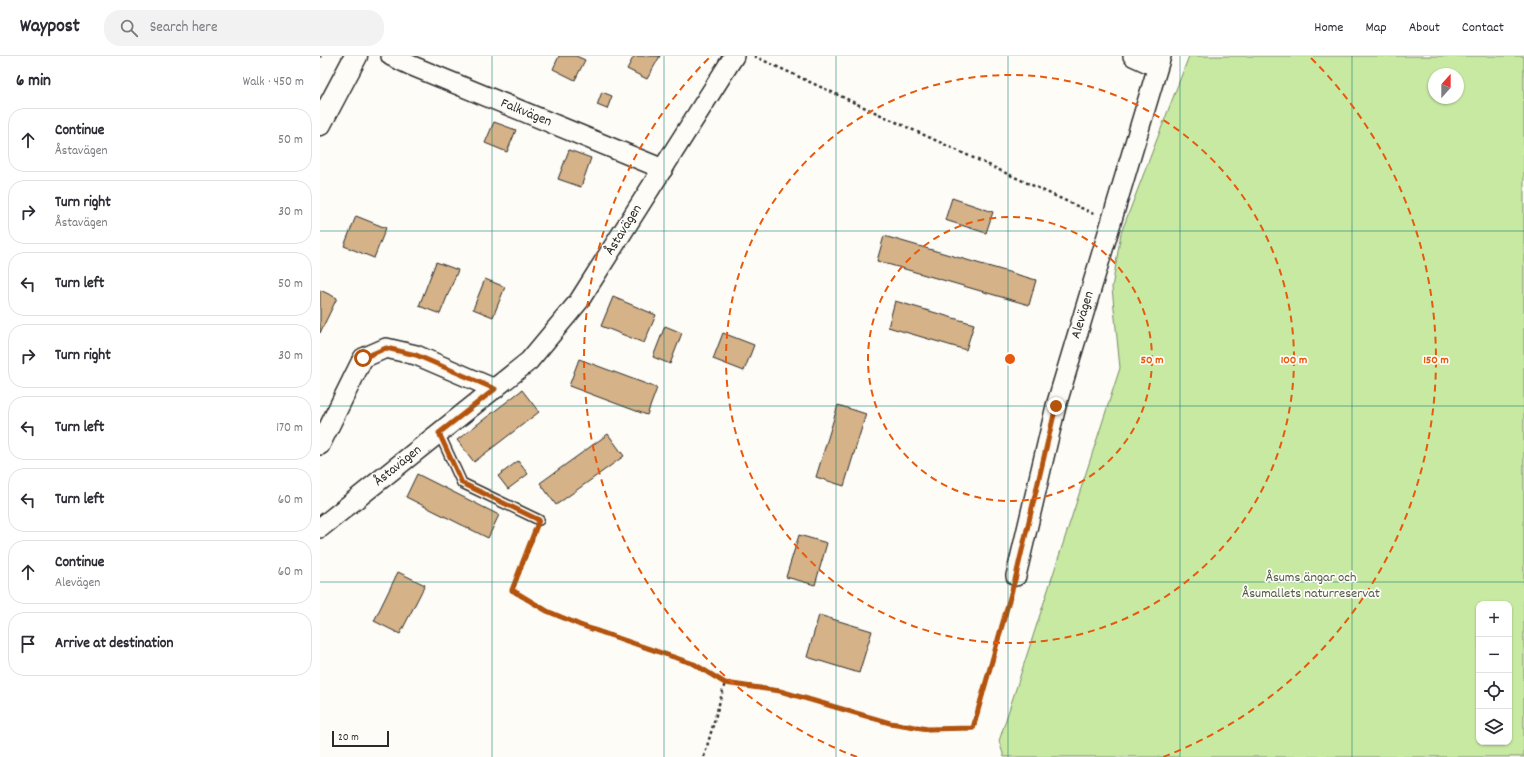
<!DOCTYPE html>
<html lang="en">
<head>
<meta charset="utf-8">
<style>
  :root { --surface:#fff; --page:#f2f2f3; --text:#2b2b33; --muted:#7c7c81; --line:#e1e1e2 }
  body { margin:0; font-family:Dekko,sans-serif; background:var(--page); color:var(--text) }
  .controls { position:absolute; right:12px; bottom:12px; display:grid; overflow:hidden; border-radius:8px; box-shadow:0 1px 3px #0004 }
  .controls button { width:36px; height:36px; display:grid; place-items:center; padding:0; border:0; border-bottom:1px solid var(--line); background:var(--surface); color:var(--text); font:20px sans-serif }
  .compass { position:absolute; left:1108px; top:12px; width:36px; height:36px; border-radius:50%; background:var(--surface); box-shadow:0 1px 3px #0004; rotate:21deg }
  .scale { position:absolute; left:12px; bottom:10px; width:57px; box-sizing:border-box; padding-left:4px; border:2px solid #2b2b2b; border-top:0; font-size:11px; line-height:14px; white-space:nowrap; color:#2b2b2b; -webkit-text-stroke:3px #fdfcf7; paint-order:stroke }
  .stop { position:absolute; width:12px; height:12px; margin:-9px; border:3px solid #b45309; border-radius:50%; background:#fff }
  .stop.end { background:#b45309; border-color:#fff; box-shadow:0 1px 4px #0008 }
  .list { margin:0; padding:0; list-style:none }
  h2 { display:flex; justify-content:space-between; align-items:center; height:52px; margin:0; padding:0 16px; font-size:17px }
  h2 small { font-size:13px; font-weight:400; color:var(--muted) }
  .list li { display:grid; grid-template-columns:26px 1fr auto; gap:12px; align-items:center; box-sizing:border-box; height:64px; margin:0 8px 8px; padding:0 8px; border:1px solid var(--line); border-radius:16px }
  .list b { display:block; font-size:15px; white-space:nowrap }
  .list p { margin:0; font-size:13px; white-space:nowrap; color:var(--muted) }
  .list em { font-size:13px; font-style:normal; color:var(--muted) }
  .icon { flex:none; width:22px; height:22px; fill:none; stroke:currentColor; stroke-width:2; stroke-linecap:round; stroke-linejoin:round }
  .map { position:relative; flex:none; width:1204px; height:701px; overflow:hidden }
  header { display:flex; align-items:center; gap:24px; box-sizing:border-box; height:56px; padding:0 20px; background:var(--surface); border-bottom:1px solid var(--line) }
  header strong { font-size:19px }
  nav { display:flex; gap:22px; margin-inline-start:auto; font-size:14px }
  .search { width:280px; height:36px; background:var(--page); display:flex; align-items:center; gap:10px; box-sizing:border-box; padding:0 14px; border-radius:16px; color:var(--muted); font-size:15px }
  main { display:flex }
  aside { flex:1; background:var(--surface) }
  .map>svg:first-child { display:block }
  .green { fill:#c7e9a2; stroke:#798a66; fill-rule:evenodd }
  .building { fill:#d5b287; stroke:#2b2b2b }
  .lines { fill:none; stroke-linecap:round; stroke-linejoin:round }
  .lane-casing { stroke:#2b2b2b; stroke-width:12 }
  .street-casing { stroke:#2b2b2b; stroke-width:22 }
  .secondary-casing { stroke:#2b2b2b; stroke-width:25 }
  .path { stroke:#2b2b2b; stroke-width:2.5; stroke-dasharray:3 3; stroke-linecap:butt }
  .lane { stroke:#fdfcf7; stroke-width:9 }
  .street { stroke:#fdfcf7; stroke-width:19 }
  .secondary { stroke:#fdfcf7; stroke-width:22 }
  .route { stroke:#b45309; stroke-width:5 }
  .grid { fill:none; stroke:#0f766e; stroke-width:1; stroke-opacity:0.55 }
  .ring { fill:none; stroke:#e8590c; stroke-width:2; stroke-dasharray:7 5 }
  .labels { text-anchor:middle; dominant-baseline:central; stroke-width:3.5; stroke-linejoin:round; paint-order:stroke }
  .street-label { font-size:14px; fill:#2b2b2b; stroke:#fdfcf7 }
  .park-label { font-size:14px; fill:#525a49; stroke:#fdfcf7 }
  .centre { fill:#e8590c; stroke:#fdfcf7; stroke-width:2 }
  .ring-label { font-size:12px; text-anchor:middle; font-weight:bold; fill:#e8590c; stroke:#fdfcf7; stroke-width:3.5; stroke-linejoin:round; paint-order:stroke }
</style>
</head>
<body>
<header>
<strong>Waypost</strong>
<div class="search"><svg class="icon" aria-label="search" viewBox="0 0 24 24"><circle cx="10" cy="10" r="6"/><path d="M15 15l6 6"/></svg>Search here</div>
<nav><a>Home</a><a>Map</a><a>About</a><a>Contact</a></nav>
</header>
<main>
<aside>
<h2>6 min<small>Walk · 450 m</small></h2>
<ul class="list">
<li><svg class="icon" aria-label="ahead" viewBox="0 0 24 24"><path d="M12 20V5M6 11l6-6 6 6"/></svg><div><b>Continue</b><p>Åstavägen</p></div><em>50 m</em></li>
<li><svg class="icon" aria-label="right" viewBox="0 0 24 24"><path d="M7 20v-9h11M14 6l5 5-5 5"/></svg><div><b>Turn right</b><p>Åstavägen</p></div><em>30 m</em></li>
<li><svg class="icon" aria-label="left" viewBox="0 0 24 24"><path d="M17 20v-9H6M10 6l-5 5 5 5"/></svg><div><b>Turn left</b></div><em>50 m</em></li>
<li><svg class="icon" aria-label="right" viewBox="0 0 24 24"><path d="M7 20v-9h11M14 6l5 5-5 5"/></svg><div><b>Turn right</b></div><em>30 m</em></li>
<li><svg class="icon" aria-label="left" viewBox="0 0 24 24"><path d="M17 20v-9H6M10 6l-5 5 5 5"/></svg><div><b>Turn left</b></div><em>170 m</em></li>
<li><svg class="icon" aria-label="left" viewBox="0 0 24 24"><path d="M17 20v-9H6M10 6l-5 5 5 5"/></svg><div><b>Turn left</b></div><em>60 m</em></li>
<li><svg class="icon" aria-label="ahead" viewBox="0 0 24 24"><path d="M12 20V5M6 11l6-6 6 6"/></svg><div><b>Continue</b><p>Alevägen</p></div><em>60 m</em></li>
<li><svg class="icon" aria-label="arrive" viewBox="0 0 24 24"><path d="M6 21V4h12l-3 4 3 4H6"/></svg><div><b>Arrive at destination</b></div></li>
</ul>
</aside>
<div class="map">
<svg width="1204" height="701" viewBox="0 0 1204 701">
  <rect width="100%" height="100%" fill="#fdfcf7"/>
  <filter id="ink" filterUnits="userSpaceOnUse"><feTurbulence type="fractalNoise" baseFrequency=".025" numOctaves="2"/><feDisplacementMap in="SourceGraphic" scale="8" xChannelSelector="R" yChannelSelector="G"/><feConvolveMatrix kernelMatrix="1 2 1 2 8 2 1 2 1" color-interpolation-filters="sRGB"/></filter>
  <g filter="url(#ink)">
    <path class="green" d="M 869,0 L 1204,0 L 1204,701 L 684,701 L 679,685 L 800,312 L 792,232 L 801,177 ZM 1114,18 L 1138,18 L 1138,42 L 1114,42 ZM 1159,548 L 1189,548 L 1189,686 L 1159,686 Z"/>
    <g class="building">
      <polygon points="239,0 256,0 265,4 255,24 233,13"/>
      <polygon points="314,0 340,0 327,23 307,13"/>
      <polygon points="282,36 292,40 287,53 277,49"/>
      <polygon points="174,66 196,74 187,96 165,87"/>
      <polygon points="249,94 271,102 261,131 238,123"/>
      <polygon points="632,142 673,156 666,177 625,164"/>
      <polygon points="36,160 66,172 54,202 24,190"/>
      <polygon points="564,180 716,224 709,249 557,205"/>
      <polygon points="116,206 138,214 120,258 99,250"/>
      <polygon points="165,223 185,231 173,261 153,253"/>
      <polygon points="0,234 17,242 0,277"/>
      <polygon points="293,241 336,259 324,287 281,270"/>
      <polygon points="575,245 654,268 646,294 568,271"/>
      <polygon points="345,270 362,277 350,308 333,301"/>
      <polygon points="403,277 434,289 424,315 393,303"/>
      <polygon points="259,303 337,332 327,359 249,330"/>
      <polygon points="202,334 219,356 154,406 137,384"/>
      <polygon points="518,349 546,358 524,430 496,421"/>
      <polygon points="288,378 304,400 236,449 220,427"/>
      <polygon points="198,405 208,418 188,433 178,420"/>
      <polygon points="97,418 179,459 168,482 86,441"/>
      <polygon points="479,479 507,487 495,529 466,521"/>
      <polygon points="78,516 105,529 80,578 54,565"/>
      <polygon points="499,559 552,575 539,617 487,601"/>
    </g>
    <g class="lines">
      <g class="lane-casing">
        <polyline id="lane" points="119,377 142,427 219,464"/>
      </g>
      <g class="street-casing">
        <g id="street">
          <polyline points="71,0 90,9 343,113"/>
          <polyline points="813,0 837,11"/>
          <polyline points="0,389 43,302 66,292 96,299 175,333"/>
          <polyline points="0,472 209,305 259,245 414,0"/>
          <polyline points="696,520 736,350 841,0"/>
        </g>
      </g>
      <g class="secondary-casing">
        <polyline id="secondary" points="0,68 36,0"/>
      </g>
      <g class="path">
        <polyline points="434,0 774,158"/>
        <polyline points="0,1 1,0"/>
        <polyline points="215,477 192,535 227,555 260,569 373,608 405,627 460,635 570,667 608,673 653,672 691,538"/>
        <polyline points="384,701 405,627"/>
      </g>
      <use href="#lane" class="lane"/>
      <use href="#street" class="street"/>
      <use href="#secondary" class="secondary"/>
    </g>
  </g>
  <g class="lines" filter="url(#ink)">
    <polyline class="route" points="43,302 66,292 96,299 175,333 119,377 142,427 219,464 192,534 227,555 260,569 374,608 405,627 460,635 570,667 608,673 653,672 696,520 736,350"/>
  </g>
  <path class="grid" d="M 172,0 L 172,701M 344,0 L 344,701M 516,0 L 516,701M 688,0 L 688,701M 860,0 L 860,701M 1032,0 L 1032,701M 0,175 L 1204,175M 0,350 L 1204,350M 0,526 L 1204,526"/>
  <g class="ring">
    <circle cx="690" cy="303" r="142"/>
    <circle cx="690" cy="303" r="284"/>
    <path d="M537 701A426 426 0 0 1 389 2M991 2A426 426 0 0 1 843 701"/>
  </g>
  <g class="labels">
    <g class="street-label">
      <text transform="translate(206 57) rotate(22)">Falkvägen</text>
      <text transform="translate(304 174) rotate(-58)">Åstavägen</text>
      <text transform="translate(763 259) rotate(-73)">Alevägen</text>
      <text transform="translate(78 410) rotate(-39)">Åstavägen</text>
    </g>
    <g class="park-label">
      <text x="991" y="522">Åsums ängar och<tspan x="991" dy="16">Åsumallets naturreservat</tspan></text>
    </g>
  </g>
  <circle cx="690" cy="303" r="6" class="centre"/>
  <g class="ring-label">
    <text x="832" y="307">50 m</text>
    <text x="974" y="307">100 m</text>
    <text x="1116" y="307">150 m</text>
  </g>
</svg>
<div class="controls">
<button>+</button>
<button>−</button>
<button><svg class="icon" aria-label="locate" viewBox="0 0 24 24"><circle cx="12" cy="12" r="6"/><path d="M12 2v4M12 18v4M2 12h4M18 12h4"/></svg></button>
<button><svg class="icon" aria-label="layers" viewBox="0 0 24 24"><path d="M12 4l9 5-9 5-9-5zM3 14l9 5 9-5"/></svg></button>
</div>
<svg class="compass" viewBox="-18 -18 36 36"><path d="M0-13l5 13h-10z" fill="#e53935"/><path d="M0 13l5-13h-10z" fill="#7c7c81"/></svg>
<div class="scale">20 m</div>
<div class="stop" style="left:43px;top:302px"></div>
<div class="stop end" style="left:736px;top:350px"></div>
</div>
</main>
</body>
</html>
